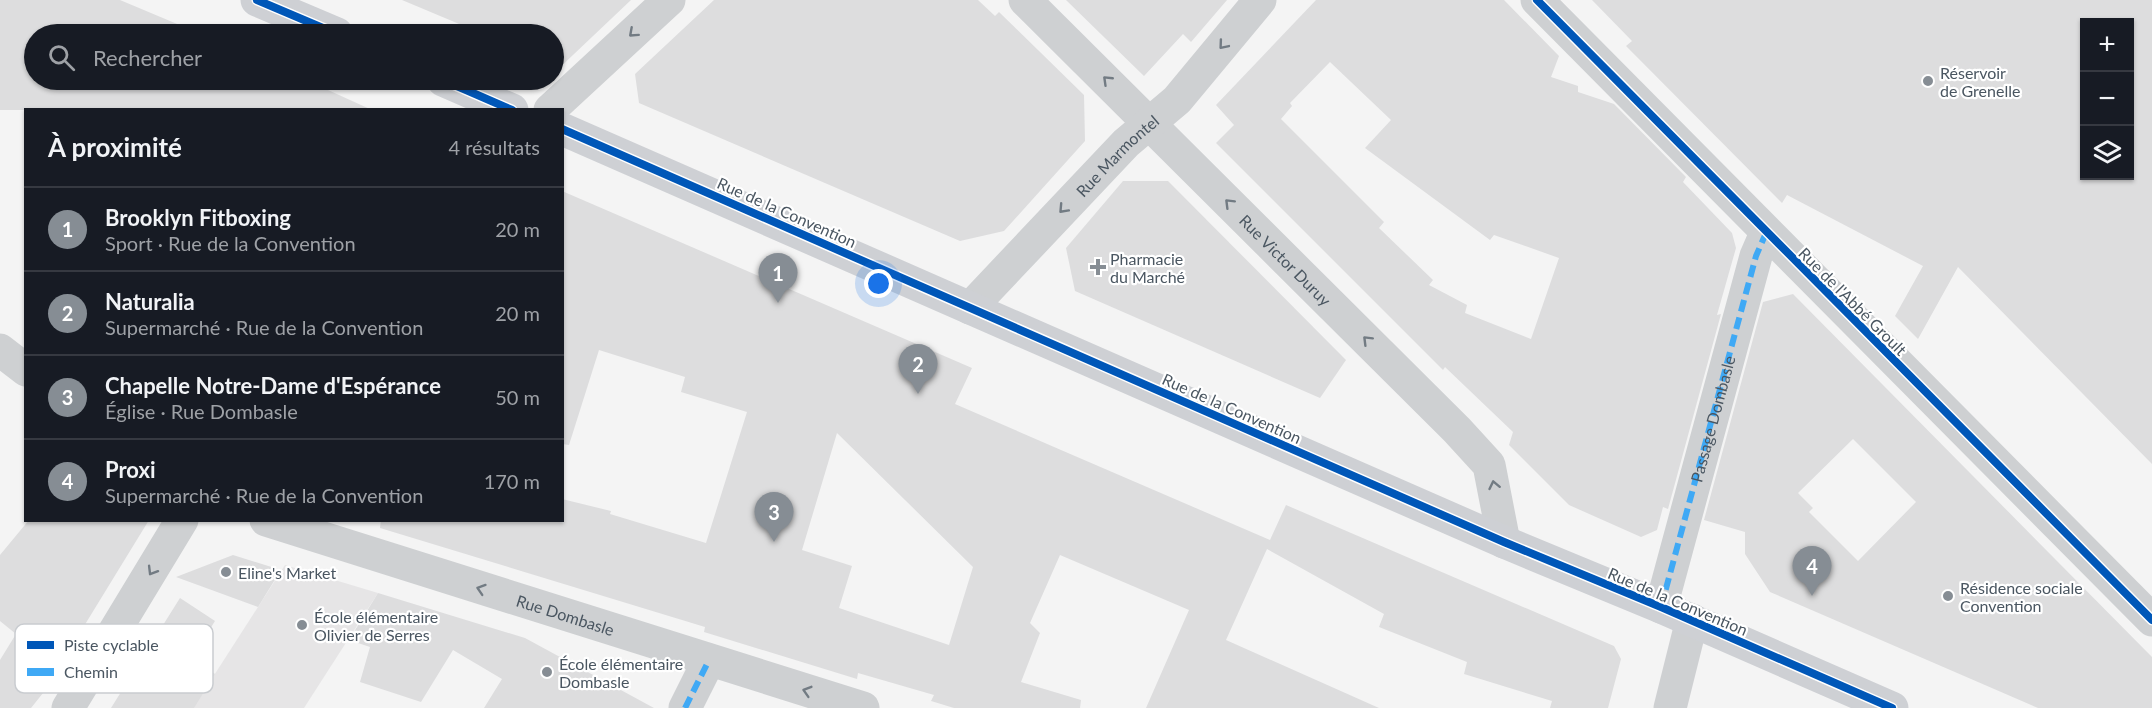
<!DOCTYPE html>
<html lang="fr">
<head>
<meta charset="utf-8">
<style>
  :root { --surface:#171b24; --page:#20242c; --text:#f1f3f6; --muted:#9ea1a6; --line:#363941; --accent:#868d94 }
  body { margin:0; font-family:Lato,sans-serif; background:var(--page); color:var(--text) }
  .controls { position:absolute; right:18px; top:18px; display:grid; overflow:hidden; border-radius:0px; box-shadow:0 2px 4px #0004 }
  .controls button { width:54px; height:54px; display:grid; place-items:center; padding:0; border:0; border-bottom:2px solid var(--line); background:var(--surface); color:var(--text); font:30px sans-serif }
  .you { position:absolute; left:879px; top:284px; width:21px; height:21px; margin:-15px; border:4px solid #fff; border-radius:50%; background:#1a73e8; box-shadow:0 0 0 9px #1a73e833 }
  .badge { display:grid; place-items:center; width:39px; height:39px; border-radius:50%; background:var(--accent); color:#fff; font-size:20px; font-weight:700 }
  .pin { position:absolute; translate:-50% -50px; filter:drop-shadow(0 2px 3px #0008) }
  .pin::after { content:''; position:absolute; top:32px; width:21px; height:18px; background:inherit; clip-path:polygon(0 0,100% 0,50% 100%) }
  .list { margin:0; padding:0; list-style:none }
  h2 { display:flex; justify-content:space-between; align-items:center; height:78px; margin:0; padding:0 24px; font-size:26px }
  h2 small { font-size:20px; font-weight:400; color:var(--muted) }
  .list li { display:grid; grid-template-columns:39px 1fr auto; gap:18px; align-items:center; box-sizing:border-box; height:84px; padding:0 24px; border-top:2px solid var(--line) }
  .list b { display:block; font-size:22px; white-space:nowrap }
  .list p { margin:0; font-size:20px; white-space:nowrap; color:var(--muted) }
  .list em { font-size:20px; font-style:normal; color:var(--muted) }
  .icon { flex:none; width:33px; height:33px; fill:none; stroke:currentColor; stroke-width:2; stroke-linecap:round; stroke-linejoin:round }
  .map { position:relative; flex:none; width:2152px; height:708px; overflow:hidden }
  .search { position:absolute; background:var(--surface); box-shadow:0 2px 4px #0004; left:24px; top:24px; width:540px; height:66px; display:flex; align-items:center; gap:15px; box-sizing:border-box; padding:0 21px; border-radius:33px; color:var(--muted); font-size:22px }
  .panel { position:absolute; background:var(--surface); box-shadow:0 2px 4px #0004; left:24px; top:108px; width:540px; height:414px; border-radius:0px }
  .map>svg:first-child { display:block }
  .education { fill:#e6e5e6 }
  .building { fill:#ddddde; fill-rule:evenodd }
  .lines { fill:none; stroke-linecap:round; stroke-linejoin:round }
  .street { stroke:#ced0d2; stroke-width:33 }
  .secondary { stroke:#ced0d4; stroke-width:33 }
  .quiet { stroke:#3fa9f5; stroke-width:6; stroke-dasharray:12 6; stroke-linecap:butt }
  .cycleway-casing { stroke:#fff; stroke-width:11 }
  .cycleway { stroke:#0057b8; stroke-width:8 }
  .oneway { stroke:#727b83 }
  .poi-dot { fill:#868d94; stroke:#fff; stroke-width:2 }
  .labels { text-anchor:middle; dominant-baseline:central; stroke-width:4.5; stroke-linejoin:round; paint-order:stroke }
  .poi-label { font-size:16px; fill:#4a5661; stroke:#fff; text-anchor:start }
  .street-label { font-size:16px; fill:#4a5661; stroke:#fff }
  .key { fill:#fff; stroke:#c9ccd0; stroke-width:1.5 }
  .key-label { font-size:16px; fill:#4a5661 }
</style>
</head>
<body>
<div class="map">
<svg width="2152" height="708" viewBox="0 0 2152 708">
  <rect width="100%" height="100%" fill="#f4f4f4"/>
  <polygon class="education" points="285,565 378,593 304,708 193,708"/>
  <g class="building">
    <polygon points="0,0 120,0 201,34 34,34 34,80 306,80 372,110 0,110"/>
    <polygon points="402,0 631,0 554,73 554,34 483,34"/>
    <polygon points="714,0 978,0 995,16 999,12 1084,95 1085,141 1004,231 960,241 639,103 635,74"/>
    <polygon points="1066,0 1227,0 1191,42 1183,34 1144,76"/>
    <path d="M 1316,0 L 1504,0 L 1559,56 L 1551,77 L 1578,86 L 1578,92 L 1614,104 L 1686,177 L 1683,182 L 1732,233 L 1736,248 L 1717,315 L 1721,314 L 1668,509 L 1663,507 L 1657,530 L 1641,537 L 1569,505 L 1509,445 L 1513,432 L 1445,367 L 1443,370 L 1216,143 L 1234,125 L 1216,105 ZM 1330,62 L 1391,120 L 1365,148 L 1490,240 L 1494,235 L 1559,258 L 1531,339 L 1465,313 L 1467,305 L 1429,285 L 1433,280 L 1379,228 L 1384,222 L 1281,119 L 1292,106 L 1290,103 Z"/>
    <path d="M 1592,0 L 2152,0 L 2152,464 L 1958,267 L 1918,339 L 1895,316 L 1923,266 L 1787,195 L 1782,203 L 1626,46 L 1632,41 ZM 2085,22 L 2130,22 L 2130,176 L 2085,176 Z"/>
    <polygon points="1123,181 1168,181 1346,360 1320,398 1075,291 1066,248"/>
    <path d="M 562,191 L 972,368 L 955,404 L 1061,450 L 1270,540 L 1286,505 L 1614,646 L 1621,659 L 1608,708 L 1550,708 L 1552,701 L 1464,674 L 1467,662 L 1379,627 L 1384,614 L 1267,549 L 1226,640 L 1379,708 L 1146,708 L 1189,610 L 1060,555 L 1030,623 L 1040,633 L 1021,682 L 1081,700 L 1080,708 L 954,708 L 931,701 L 934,695 L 858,673 L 857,679 L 704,632 L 705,627 L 380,528 L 381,520 L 562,520 L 562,499 L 611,511 L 610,514 L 706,543 L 747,412 L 681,392 L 685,377 L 599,350 L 569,445 L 562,444 ZM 837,433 L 973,567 L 949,645 L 839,608 L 852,566 L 802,550 Z"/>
    <path d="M 1793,294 L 2152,657 L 2152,708 L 2038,708 L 1770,592 L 1745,554 L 1745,532 L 1704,520 L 1763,302 ZM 1853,439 L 1916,502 L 1858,561 L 1809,512 L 1813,508 L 1798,493 Z"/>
    <polygon points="29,520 149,520 43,693 31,708 0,708 0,660 16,634 0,621 0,555"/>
    <polygon points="233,555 281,570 258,607 176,577"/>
    <polygon points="378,593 525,638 654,708 484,708 502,679 453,650 421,702 360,682 370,647 349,640"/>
    <polygon points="180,598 215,621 192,657 215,674 194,708 111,708"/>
  </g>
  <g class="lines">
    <g class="street">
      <path id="s1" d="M 1025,0 L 1457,430 L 1489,465 L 1504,542"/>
      <polyline points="1537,0 2152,620"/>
      <polyline points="550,110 669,0"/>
      <path id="s2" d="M 970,308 L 1126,143 L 1177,100 L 1260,0"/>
      <polyline points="0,350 26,370"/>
      <path id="s3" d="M 266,520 L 863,708"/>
      <polyline points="1661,607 1756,256 1766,233"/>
      <polyline points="68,708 182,520"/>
      <polyline points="685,708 709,660"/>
      <polyline points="1670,708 1692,620"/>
    </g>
    <g class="secondary">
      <polyline points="257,0 337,34"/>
      <polyline points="443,80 512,110"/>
      <polyline points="562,129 1504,542 1661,607 1892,708"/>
    </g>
    <g class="quiet">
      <path id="s4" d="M 1661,607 L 1756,256 L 1766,233"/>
      <polyline points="685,708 709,660"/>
    </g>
    <g class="cycleway-casing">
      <g id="cycleway">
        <polyline points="257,0 337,34"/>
        <polyline points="1537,0 2152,620"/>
        <polyline points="443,80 512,110"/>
        <polyline points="562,129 1504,542 1661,607 1892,708"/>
      </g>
    </g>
    <use href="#cycleway" class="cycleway"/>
  </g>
  <defs><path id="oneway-chevron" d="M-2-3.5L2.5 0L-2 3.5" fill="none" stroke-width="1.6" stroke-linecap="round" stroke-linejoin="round" transform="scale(1.5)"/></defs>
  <g class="oneway">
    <use href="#oneway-chevron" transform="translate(633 33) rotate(138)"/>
    <use href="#oneway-chevron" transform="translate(1223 45) rotate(130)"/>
    <use href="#oneway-chevron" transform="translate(1107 80) rotate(-136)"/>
    <use href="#oneway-chevron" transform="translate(1229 203) rotate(-135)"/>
    <use href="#oneway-chevron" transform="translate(1063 209) rotate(133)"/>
    <use href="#oneway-chevron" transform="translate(1367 340) rotate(-135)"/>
    <use href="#oneway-chevron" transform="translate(1494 485) rotate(-102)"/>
    <use href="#oneway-chevron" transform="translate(152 571) rotate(121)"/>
    <use href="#oneway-chevron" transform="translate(481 589) rotate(-162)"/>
    <use href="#oneway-chevron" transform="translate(807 691) rotate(-163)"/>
  </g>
  <g class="poi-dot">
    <circle cx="1928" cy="81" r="6"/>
    <path d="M1095 258h6v6h6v6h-6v6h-6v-6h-6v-6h6z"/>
    <circle cx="226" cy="572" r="6"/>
    <circle cx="1948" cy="596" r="6"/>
    <circle cx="302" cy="625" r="6"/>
    <circle cx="547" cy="672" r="6"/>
  </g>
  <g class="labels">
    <g class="poi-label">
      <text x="1940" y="72">Réservoir<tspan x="1940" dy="18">de Grenelle</tspan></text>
      <text x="1110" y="258">Pharmacie<tspan x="1110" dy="18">du Marché</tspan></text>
      <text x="238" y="572">Eline's Market</text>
      <text x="1960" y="587">Résidence sociale<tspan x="1960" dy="18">Convention</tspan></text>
      <text x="314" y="616">École élémentaire<tspan x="314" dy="18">Olivier de Serres</tspan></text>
      <text x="559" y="663">École élémentaire<tspan x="559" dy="18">Dombasle</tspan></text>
    </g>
    <g class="street-label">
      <text stroke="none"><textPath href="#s2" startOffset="212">Rue Marmontel</textPath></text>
      <text transform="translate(787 212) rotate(24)">Rue de la Convention</text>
      <text stroke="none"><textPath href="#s1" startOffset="368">Rue Victor Duruy</textPath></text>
      <text transform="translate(1853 301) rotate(45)">Rue de l'Abbé Groult</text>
      <text transform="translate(1232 408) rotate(24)">Rue de la Convention</text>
      <text stroke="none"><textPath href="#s4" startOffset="195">Passage Dombasle</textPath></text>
      <text transform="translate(1678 601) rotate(23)">Rue de la Convention</text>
      <text stroke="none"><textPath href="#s3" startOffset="314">Rue Dombasle</textPath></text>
    </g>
  </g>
  <rect x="15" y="624" width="198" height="69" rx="9" class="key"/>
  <rect x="27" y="641" width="27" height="8" fill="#0057b8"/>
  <rect x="27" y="668" width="27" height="8" fill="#3fa9f5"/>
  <g class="key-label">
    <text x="64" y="651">Piste cyclable</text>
    <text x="64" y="678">Chemin</text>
  </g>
</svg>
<div class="controls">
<button>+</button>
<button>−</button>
<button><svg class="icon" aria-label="layers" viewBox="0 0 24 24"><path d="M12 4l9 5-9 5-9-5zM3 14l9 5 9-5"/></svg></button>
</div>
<div class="you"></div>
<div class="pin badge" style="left:778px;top:303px">1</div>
<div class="pin badge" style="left:918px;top:394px">2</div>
<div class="pin badge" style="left:774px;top:542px">3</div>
<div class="pin badge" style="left:1812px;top:596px">4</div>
<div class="search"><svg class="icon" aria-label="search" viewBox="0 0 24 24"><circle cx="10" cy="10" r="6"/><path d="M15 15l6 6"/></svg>Rechercher</div>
<section class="panel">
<h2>À proximité<small>4 résultats</small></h2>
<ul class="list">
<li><span class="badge">1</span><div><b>Brooklyn Fitboxing</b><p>Sport · Rue de la Convention</p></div><em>20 m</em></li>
<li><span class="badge">2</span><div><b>Naturalia</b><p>Supermarché · Rue de la Convention</p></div><em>20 m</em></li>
<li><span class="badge">3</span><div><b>Chapelle Notre-Dame d'Espérance</b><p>Église · Rue Dombasle</p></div><em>50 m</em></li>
<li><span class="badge">4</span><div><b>Proxi</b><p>Supermarché · Rue de la Convention</p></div><em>170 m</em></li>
</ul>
</section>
</div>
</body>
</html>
